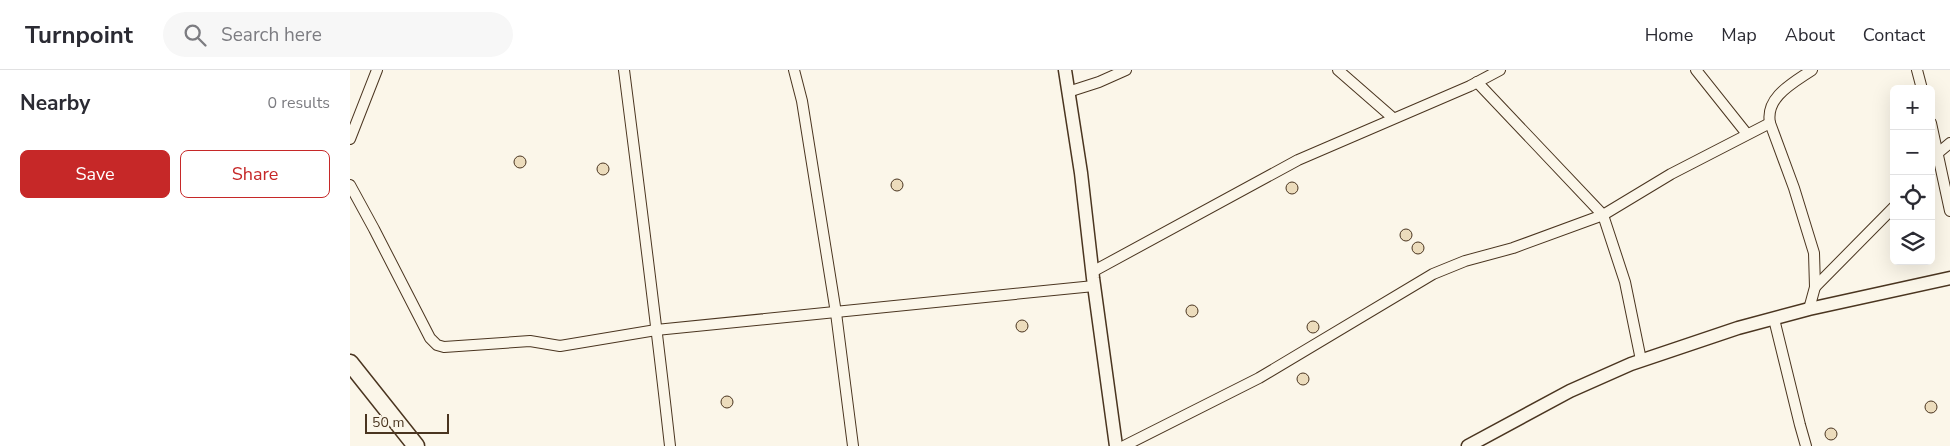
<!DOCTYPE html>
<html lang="en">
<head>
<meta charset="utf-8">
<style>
  :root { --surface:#fff; --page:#f7f7f7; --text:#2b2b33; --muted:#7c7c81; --line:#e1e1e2; --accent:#c62828 }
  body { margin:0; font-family:"Nunito Sans",sans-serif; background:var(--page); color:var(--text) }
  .controls { position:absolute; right:15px; top:15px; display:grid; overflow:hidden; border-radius:8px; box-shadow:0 5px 20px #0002 }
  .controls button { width:45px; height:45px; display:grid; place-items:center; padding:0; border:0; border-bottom:1px solid var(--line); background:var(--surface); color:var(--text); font:25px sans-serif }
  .scale { position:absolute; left:15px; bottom:12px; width:84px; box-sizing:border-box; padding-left:5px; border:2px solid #4a3520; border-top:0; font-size:14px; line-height:18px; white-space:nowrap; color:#4a3520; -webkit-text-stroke:4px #fbf6e9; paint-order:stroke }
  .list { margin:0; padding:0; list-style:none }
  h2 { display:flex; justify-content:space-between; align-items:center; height:65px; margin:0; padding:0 20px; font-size:21px }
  h2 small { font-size:16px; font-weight:400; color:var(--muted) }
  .actions { display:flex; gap:10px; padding:15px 20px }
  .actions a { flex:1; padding:11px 0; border:1px solid var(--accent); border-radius:8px; text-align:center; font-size:18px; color:var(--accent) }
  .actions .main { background:var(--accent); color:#fff }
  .icon { flex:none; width:28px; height:28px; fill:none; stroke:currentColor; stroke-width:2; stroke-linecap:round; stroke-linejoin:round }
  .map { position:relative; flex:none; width:1600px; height:376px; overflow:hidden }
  header { display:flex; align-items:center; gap:30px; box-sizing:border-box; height:70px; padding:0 25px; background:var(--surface); border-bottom:1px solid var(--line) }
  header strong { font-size:24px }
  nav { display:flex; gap:28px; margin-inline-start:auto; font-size:18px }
  .search { width:350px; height:45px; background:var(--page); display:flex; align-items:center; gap:12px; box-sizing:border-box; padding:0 18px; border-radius:28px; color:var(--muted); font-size:19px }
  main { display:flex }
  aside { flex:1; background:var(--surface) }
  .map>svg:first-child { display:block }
  .building { fill:#ecdcbc; stroke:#4a3520 }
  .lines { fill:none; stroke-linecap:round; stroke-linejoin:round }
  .minor-casing { stroke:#4a3520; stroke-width:12 }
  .tertiary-casing { stroke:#4a3520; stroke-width:15 }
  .trunk-casing { stroke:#4a3520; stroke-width:19 }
  .minor { stroke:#fbf6e9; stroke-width:10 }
  .tertiary { stroke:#fbf6e9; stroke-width:12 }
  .trunk { stroke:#fbf6e9; stroke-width:16 }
</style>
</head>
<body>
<header>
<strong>Turnpoint</strong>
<div class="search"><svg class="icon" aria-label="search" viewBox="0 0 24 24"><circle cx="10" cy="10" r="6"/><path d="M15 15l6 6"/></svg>Search here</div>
<nav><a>Home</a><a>Map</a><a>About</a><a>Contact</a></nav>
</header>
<main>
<aside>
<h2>Nearby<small>0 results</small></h2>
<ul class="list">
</ul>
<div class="actions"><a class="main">Save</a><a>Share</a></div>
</aside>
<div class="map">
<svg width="1600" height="376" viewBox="0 0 1600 376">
  <rect width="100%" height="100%" fill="#fbf6e9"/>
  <g class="building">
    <circle cx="170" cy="92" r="6"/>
    <circle cx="253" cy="99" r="6"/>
    <circle cx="547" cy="115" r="6"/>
    <circle cx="942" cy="118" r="6"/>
    <circle cx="1056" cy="165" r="6"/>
    <circle cx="1068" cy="178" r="6"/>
    <circle cx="842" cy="241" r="6"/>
    <circle cx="672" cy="256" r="6"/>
    <circle cx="963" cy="257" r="6"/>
    <circle cx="953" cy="309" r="6"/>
    <circle cx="377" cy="332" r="6"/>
    <circle cx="1581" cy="337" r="6"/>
    <circle cx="1481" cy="364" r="6"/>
  </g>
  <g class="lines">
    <g class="minor-casing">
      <g id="minor">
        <path d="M 274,0 C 290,125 306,250 320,376"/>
        <polyline points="444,0 452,31 486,243 503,376"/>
        <polyline points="988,0 1043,48"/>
        <polyline points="1346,0 1397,64"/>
        <polyline points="1567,0 1572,19"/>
        <polyline points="1127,12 1253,145 1275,212 1291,290"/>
        <polyline points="718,22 749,12 776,0"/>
        <polyline points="1581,53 1600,141"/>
        <polyline points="0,69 27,0"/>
        <polyline points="1588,83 1600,73"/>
        <polyline points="0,115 24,159 80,268 87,275 94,277 180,271 210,276 306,260 744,216"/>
        <polyline points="742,202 948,90 1120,16 1150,0"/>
        <polyline points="1465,217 1544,137"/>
        <path d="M 1459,239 L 1465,217 L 1464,183 L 1444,118 L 1420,53 C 1415,27 1443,13 1462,0"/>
        <polyline points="1424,249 1450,355 1456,376"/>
        <polyline points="774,376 909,308 1083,204 1115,191 1163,178 1253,145 1321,104 1420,53"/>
      </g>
    </g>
    <g class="tertiary-casing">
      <g id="tertiary">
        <polyline points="715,0 731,103 743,208 766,376"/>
        <polyline points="1118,376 1220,321 1281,294 1388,258 1459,239 1600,208"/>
      </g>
    </g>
    <g class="trunk-casing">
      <polyline id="trunk" points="0,293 66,376"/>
    </g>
    <use href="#minor" class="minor"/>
    <use href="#tertiary" class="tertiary"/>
    <use href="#trunk" class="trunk"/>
  </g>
</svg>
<div class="controls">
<button>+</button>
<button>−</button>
<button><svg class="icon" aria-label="locate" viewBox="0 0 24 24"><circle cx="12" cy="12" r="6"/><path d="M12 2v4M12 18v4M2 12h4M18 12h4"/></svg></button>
<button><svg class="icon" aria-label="layers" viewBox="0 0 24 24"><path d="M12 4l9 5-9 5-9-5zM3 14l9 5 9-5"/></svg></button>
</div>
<div class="scale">50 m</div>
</div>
</main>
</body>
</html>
